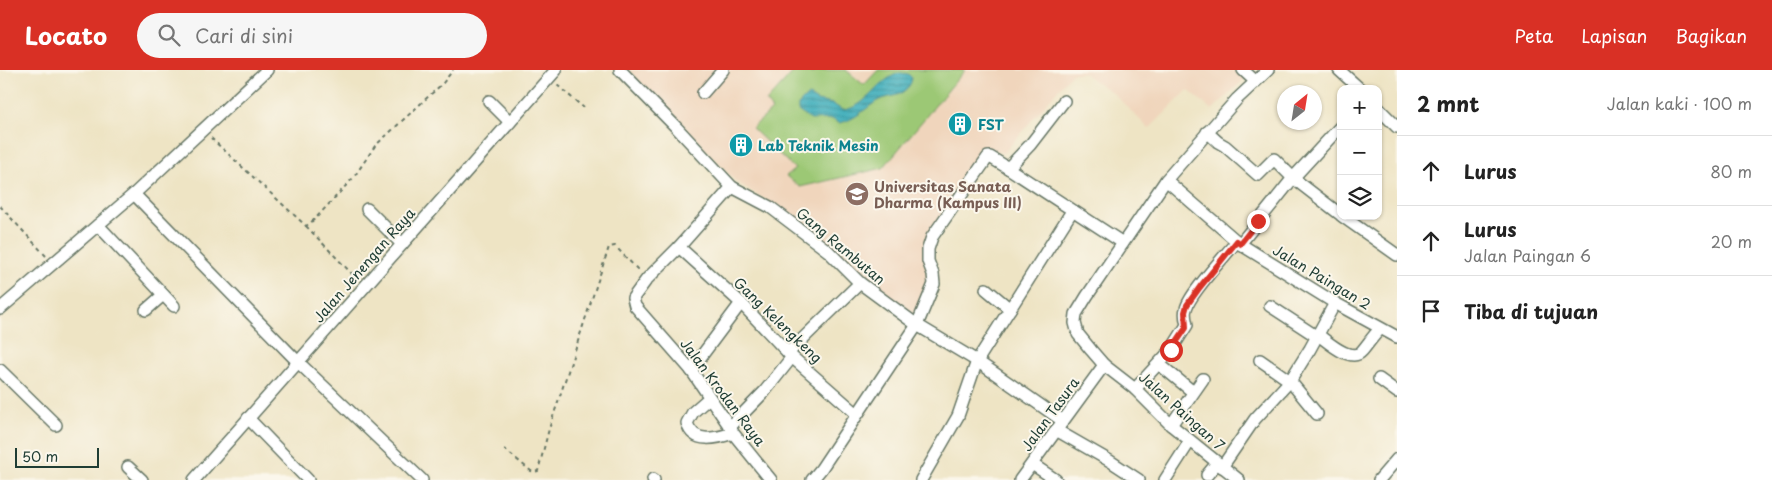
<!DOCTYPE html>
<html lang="id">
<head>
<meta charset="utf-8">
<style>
  :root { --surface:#fff; --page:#f6f6f6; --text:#222; --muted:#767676; --line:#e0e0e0; --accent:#d93025 }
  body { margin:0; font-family:"Playpen Sans",sans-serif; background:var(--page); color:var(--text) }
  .controls { position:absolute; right:15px; top:15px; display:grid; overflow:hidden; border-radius:10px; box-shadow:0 1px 4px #0004 }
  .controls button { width:45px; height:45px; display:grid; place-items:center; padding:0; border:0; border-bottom:1px solid var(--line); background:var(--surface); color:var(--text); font:25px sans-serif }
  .compass { position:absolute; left:1277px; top:15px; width:45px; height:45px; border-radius:50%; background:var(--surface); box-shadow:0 1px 4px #0004; rotate:30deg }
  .scale { position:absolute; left:15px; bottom:12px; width:84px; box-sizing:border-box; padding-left:5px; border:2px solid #1f3d34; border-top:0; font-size:14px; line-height:18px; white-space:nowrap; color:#1f3d34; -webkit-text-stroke:4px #fbf7ec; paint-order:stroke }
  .stop { position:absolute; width:15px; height:15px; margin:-11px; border:4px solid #d93025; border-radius:50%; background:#fff }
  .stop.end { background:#d93025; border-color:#fff; box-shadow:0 1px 5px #0008 }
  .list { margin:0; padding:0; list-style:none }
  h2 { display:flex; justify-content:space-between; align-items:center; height:65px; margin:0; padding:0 20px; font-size:21px }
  h2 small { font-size:16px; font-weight:400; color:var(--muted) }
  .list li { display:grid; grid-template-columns:32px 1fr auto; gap:15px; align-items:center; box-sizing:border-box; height:70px; padding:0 20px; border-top:1px solid var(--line) }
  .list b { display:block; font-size:19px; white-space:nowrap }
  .list p { margin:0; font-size:16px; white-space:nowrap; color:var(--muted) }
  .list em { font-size:16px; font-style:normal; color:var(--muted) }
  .icon { flex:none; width:28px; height:28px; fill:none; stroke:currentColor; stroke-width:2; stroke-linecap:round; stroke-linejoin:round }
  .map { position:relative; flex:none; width:1397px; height:410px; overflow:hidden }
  header { display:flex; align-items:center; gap:30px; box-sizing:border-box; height:70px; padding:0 25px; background:var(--accent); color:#fff }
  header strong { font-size:24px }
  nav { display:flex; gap:28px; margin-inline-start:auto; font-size:18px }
  .search { width:350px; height:45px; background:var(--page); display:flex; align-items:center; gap:12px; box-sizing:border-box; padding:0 18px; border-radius:28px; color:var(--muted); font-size:19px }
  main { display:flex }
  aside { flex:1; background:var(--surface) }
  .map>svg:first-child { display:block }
  .built { fill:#f0d5bc }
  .green { fill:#9cc875; stroke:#5e8254 }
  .water { fill:url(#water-rules); stroke:#307678 }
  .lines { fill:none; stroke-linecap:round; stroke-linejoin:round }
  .minor-casing { stroke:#677766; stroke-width:14 }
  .path { stroke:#677766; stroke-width:2; stroke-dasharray:4 4; stroke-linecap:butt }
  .minor { stroke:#fff; stroke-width:11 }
  .route { stroke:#d93025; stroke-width:6 }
  .labels { text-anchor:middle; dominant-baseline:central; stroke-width:4; stroke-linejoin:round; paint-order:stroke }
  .culture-label { font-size:14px; font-weight:bold; fill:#0d838f; stroke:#fbf7ec; text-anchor:start }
  .education-label { font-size:14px; font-weight:bold; fill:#785e54; stroke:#fbf7ec; text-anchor:start }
  .street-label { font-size:14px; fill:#1f3d34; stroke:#fbf7ec }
</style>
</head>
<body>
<header>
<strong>Locato</strong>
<div class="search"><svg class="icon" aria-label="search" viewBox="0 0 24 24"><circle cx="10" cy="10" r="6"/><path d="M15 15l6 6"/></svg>Cari di sini</div>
<nav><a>Peta</a><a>Lapisan</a><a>Bagikan</a></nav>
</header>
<main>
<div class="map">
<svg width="1397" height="410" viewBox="0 0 1397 410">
  <defs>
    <pattern id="water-rules" width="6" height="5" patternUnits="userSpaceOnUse" patternTransform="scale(1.25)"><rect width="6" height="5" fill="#40afbc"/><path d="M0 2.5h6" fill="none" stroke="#35909a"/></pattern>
  </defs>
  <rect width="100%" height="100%" fill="#fbf7ec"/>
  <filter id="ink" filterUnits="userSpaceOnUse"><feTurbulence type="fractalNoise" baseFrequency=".02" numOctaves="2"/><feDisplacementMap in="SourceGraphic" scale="10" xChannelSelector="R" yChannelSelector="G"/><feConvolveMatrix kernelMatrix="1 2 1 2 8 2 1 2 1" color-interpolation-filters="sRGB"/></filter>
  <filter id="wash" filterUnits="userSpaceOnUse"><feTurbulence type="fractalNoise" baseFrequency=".0096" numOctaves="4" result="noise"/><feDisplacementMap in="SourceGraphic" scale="20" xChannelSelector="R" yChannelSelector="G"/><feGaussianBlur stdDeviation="1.12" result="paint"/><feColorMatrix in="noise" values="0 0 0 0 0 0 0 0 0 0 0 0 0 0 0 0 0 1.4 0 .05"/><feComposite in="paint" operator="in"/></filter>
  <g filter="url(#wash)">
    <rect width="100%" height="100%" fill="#eee4c4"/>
    <polygon class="built" points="628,0 1254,0 1212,40 1188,20 1149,59 1113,23 1083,3 1072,3 1004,83 989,81 924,176 929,211 916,249 865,211 774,135 736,112 679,51"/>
    <polygon class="green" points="795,0 807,0 813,4 817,0 846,0 864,15 878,0 965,0 883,98 800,117 786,106 795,99 752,58 772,40 766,32"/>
    <path class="water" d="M 900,3 L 908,4 L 912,8 C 911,14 909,17 904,21 C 897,27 888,26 879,30 C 865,38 856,50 839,53 L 832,49 L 811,50 L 798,41 L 798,35 L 808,25 L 817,31 L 833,34 L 842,40 C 868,38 877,9 900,3 Z"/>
  </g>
  <g filter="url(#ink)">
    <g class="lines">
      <g class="minor-casing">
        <g id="minor">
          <polyline points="620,0 675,56 732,117 770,137 828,181 860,213 917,255 977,291 1063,351"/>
          <polyline points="1243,0 1255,11"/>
          <polyline points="1339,0 1360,19"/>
          <polyline points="703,23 723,0"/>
          <polyline points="489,31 510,52"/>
          <polyline points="1378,38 1397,57"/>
          <polyline points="1207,62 1218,72 1225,76 1258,105 1274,89 1293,108 1341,145"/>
          <polyline points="1008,98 1123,173"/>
          <polyline points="1166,110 1240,174 1335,233 1397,267"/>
          <polyline points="732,117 679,177 647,209 633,228 635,236 691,300 730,357 733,363 771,410"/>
          <polyline points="134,124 298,292 422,410"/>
          <polyline points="367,139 402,174"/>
          <polyline points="1342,146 1397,185"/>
          <polyline points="98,155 174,236"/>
          <polyline points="1240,174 1293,108 1341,56"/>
          <polyline points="679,177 741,233 792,287 857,344"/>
          <polyline points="986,219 1010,239"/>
          <polyline points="1270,236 1316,266"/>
          <polyline points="0,239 134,124 267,0"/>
          <polyline points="146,240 163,225"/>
          <path d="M 1317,264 C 1327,271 1351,294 1362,281 C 1368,274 1373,266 1380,259"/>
          <polyline points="788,283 860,213"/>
          <polyline points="1260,290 1290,311 1317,344"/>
          <polyline points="1159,294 1193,322"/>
          <polyline points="0,300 56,355"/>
          <polyline points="691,300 741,233"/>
          <polyline points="1379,309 1397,322"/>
          <path d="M 1135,319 L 1171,280 L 1187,255 C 1186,250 1184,244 1186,239 C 1189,224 1226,185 1237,171"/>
          <path d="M 709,328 L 693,342 L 687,353 C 693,375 718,368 733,363"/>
          <polyline points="248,348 308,410"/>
          <polyline points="1171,355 1203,309"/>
          <polyline points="730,357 765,321 792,287"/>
          <polyline points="1056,360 1110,391 1139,410"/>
          <polyline points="1032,394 1056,410"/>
          <polyline points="128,397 142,410"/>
          <polyline points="1222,397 1255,349 1290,311 1310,279 1335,233"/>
          <polyline points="1207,405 1217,393"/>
          <polyline points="653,409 654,410"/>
          <polyline points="194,410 556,0"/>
          <polyline points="812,410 821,399 917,255 934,214 933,204 928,191 928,179 932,167 988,87 990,87 1008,98 1030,75 1064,31"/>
          <polyline points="921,410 958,346 977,291 1072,141"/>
          <polyline points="1020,410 1104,295"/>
          <polyline points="1165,410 1190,371"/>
          <polyline points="1239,410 1171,355 1135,319 1104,295 1091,280 1078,264 1075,253 1076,244 1087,226 1166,110 1237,29 1268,0"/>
          <polyline points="1379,410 1397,389"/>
        </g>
      </g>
      <g class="path">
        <polyline points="557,15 584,38"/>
        <polyline points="211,68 306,156 315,149 354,107 375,76 443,13 453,0"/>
        <polyline points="0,136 46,186"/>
        <polyline points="306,156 356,208"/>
        <polyline points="504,379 531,401 534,402 538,401 549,359 609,177 615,176 640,202"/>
      </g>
      <use href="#minor" class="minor"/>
    </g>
  </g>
  <g class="lines" filter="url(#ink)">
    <polyline class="route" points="1171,280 1186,258 1185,242 1187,235 1200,217 1237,171 1240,174 1258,151"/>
  </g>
  <defs>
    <g id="building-disc" transform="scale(1.25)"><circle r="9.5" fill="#0f9aa8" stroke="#fbf7ec"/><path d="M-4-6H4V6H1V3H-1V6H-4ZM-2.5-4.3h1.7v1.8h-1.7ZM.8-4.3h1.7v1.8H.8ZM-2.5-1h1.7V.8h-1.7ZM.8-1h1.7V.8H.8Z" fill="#fff"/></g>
    <g id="university-disc" transform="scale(1.25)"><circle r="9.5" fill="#8d6e63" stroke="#fbf7ec"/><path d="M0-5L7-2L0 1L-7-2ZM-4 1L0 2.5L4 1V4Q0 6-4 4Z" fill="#fff"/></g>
  </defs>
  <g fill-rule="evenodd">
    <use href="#building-disc" x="960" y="54"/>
    <use href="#building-disc" x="741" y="75"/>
    <use href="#university-disc" x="857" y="124"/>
  </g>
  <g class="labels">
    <g class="culture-label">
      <text x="978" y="54">FST</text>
      <text x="758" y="75">Lab Teknik Mesin</text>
    </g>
    <g class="education-label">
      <text x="874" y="116">Universitas Sanata<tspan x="874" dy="16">Dharma (Kampus III)</tspan></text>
    </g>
    <g class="street-label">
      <text transform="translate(841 176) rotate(40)">Gang Rambutan</text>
      <text transform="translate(364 195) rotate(-49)">Jalan Jenengan Raya</text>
      <text transform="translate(1322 207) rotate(31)">Jalan Paingan 2</text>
      <text transform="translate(778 250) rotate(44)">Gang Kelengkeng</text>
      <text transform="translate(723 322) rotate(53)">Jalan Krodan Raya</text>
      <text transform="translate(1182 341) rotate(42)">Jalan Paingan 7</text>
      <text transform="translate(1050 344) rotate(-54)">Jalan Tasura</text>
    </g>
  </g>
</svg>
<div class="controls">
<button>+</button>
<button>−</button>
<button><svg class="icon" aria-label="layers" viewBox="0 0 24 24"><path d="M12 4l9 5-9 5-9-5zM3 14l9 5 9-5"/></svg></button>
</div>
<svg class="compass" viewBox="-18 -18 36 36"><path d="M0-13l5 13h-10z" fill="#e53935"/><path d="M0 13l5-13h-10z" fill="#767676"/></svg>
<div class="scale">50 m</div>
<div class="stop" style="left:1171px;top:280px"></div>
<div class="stop end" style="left:1258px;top:151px"></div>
</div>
<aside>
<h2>2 mnt<small>Jalan kaki · 100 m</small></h2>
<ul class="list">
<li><svg class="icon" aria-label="ahead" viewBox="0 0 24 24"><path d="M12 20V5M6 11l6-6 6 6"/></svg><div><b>Lurus</b></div><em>80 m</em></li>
<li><svg class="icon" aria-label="ahead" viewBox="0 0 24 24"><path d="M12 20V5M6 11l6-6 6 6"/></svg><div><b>Lurus</b><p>Jalan Paingan 6</p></div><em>20 m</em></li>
<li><svg class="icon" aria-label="arrive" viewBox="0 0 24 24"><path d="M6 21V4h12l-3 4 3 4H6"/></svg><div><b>Tiba di tujuan</b></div></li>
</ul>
</aside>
</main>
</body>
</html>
